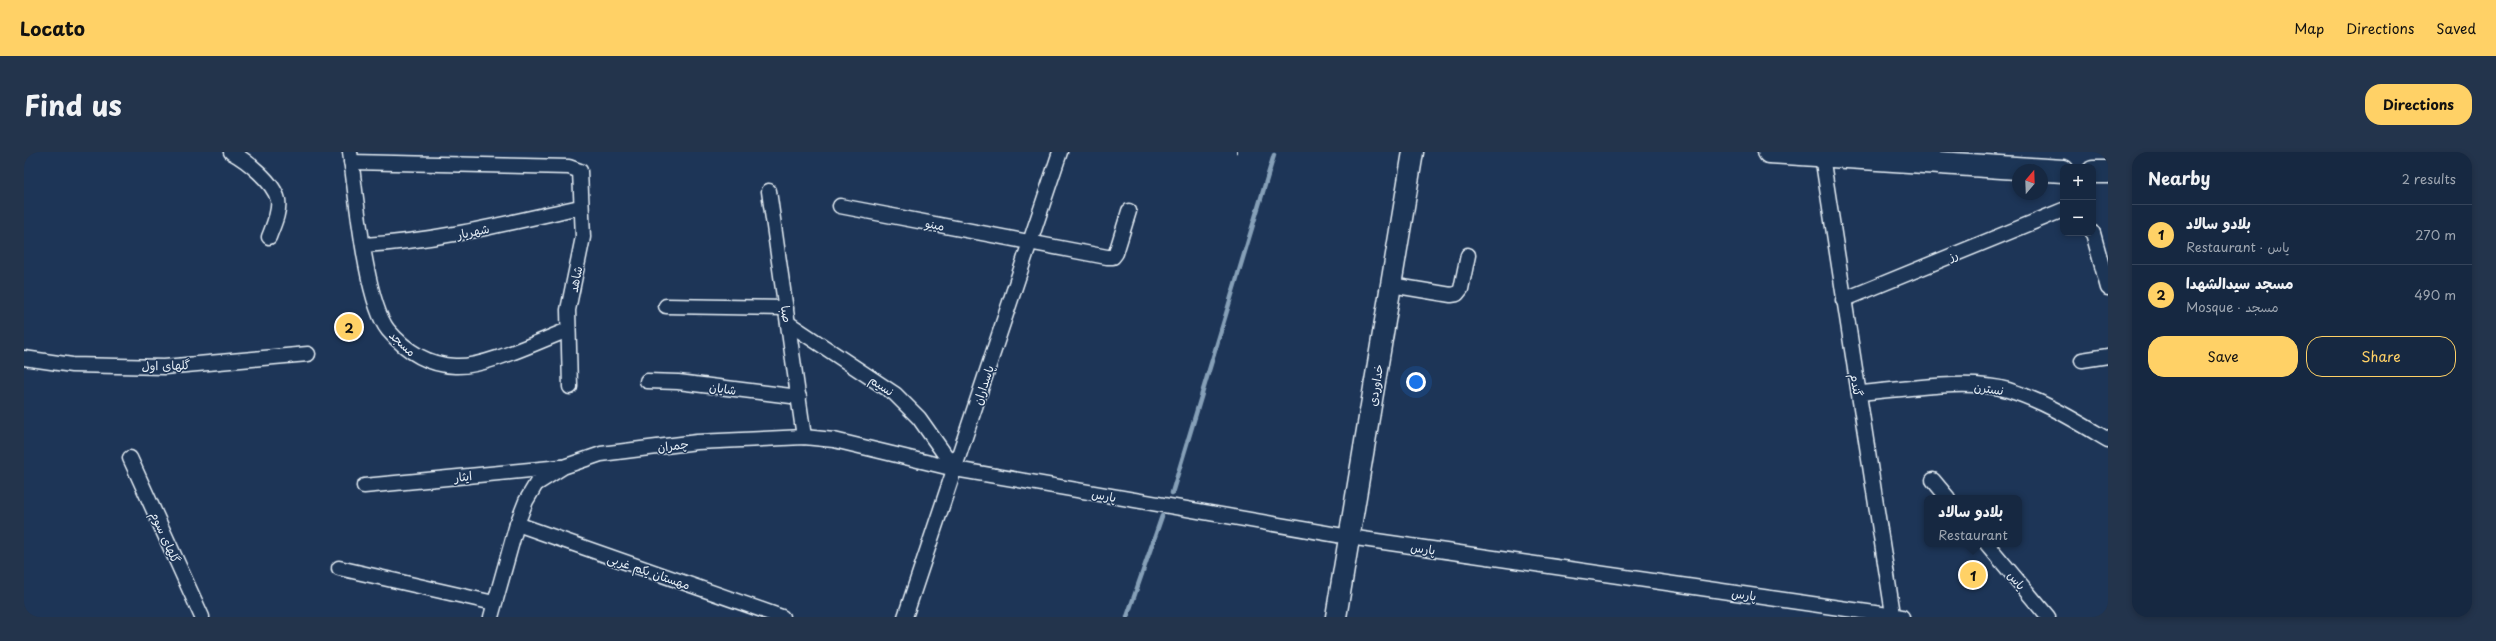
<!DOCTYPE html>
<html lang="en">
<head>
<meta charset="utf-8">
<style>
  :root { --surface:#162841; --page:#23344c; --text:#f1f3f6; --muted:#9ea6b1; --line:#35445a; --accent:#ffd166 }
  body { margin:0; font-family:"Playpen Sans","Playpen Sans Arabic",sans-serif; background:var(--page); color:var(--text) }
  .controls { position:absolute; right:12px; top:12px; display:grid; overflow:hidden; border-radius:8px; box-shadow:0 2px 6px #0003 }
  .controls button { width:36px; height:36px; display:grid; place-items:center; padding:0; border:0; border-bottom:1px solid var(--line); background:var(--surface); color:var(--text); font:20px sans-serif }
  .compass { position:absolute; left:1988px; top:12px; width:36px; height:36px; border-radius:50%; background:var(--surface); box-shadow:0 2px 6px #0003; rotate:19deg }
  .you { position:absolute; left:1392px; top:230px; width:14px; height:14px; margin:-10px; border:3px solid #fff; border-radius:50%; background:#1a73e8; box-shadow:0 0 0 6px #1a73e833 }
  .badge { display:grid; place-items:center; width:26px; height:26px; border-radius:50%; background:var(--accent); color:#111; font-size:13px; font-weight:700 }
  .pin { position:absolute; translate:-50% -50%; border:2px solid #fff; box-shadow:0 1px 4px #0006 }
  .popup { position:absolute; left:1900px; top:343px; width:98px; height:52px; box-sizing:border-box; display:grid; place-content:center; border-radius:8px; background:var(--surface); filter:drop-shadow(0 1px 3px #0005); font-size:13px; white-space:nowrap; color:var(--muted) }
  .popup b { font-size:15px; color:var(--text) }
  .popup::after { content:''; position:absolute; left:50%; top:100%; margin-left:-8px; border:8px solid transparent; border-top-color:var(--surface) }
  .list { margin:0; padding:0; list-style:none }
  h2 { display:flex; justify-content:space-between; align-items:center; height:52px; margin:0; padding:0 16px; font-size:17px }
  h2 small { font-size:13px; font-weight:400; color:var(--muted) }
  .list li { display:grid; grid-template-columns:26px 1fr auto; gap:12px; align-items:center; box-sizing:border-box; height:60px; padding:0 16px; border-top:1px solid var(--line) }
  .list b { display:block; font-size:15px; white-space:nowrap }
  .list p { margin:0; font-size:13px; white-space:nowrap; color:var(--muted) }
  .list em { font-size:13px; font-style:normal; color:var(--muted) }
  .actions { display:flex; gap:8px; padding:12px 16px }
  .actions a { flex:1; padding:9px 0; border:1px solid var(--accent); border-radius:16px; text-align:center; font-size:14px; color:var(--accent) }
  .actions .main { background:var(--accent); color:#111 }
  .map { position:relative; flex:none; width:2084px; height:465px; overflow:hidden; border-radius:16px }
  header { display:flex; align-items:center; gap:24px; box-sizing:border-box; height:56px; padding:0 20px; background:var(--accent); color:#111 }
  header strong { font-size:19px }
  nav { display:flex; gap:22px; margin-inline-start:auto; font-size:14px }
  .intro { display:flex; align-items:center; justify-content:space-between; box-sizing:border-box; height:96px; padding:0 24px }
  h1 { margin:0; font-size:28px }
  .button { padding:10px 18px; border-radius:16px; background:var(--accent); color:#111; font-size:14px; font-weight:700 }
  main { display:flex; gap:24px; padding:0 24px }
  aside { flex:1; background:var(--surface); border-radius:16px; box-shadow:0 2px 6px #0003 }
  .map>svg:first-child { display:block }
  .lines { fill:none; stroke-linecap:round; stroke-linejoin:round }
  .stream { stroke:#86a0b8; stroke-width:4.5 }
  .street-casing { stroke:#e8f1f8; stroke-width:17 }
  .secondary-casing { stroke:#e8f1f8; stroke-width:23 }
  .primary-casing { stroke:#e8f1f8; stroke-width:25 }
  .path { stroke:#e8f1f8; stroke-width:2.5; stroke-dasharray:1 3; stroke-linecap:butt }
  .street { stroke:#1d3557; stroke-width:14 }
  .secondary { stroke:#1d3557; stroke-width:20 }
  .primary { stroke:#1d3557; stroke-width:22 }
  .labels { text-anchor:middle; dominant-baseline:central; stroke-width:3; stroke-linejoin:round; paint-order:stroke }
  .street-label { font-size:12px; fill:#e8f1f8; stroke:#1d3557 }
</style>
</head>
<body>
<header>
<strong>Locato</strong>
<nav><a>Map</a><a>Directions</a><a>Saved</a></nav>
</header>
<div class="intro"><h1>Find us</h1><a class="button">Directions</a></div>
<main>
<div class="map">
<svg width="2084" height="465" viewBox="0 0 2084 465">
  <rect width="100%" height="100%" fill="#1d3557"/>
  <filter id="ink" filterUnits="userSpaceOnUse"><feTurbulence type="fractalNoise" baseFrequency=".025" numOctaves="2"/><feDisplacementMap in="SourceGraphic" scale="8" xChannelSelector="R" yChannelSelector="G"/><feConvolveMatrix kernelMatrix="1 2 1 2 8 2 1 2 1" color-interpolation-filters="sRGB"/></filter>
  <g filter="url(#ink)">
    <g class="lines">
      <g class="stream">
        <polyline points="1148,341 1250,3"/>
        <polyline points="1103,465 1138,364"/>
      </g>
      <g class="street-casing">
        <g id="street">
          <path d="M 207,0 C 222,8 250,30 254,48 C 256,60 249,74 245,85"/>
          <path d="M 326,0 C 332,40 341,149 364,178 C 381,198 404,213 431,214 C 460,216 515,189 544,178"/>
          <polyline points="1798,4 1869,462"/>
          <polyline points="327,10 545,15 556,19 559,85 544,158 546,235"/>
          <polyline points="745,39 780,285"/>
          <polyline points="816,54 1083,105 1089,105 1092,101 1105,59"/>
          <polyline points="2069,81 2084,136"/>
          <path d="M 340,93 C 414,89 484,71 556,55"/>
          <polyline points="1367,133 1427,143 1433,142 1437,137 1444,103"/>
          <polyline points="1819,148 2039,58"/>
          <polyline points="642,154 762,156"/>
          <polyline points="764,171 871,242 895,266 931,317"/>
          <polyline points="0,206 48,213 140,215 284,202"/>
          <polyline points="2058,208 2084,204"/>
          <polyline points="623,229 654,230 775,245"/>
          <path d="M 1835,241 C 1877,238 1944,226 1984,238 C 2020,249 2052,269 2084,288"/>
          <polyline points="106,306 178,465"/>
          <polyline points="1909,328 1924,346"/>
          <polyline points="340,334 537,315"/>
          <polyline points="493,372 758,465"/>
          <polyline points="1963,392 2024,465"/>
          <polyline points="315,416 470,451"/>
          <polyline points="467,465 493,372 502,349 512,332 539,315 577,302 673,290 780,285 810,288 931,317 1325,385 1878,465"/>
          <polyline points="881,465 1036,0"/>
        </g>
      </g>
      <g class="secondary-casing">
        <polyline id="secondary" points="1312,465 1389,0"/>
      </g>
      <g class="primary-casing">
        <g id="primary">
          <polyline points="1745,0 2039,19"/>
          <polyline points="2069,20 2084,20"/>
        </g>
      </g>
      <polyline class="path" points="1212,0 1213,0"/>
      <use href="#street" class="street"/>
      <use href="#secondary" class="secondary"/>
      <use href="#primary" class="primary"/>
    </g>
  </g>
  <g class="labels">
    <g class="street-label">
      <text transform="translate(911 72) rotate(11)">مینو</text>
      <text transform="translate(449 79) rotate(-12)">شهریار</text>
      <text transform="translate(1929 103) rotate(-22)">رز</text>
      <text transform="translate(551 127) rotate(-79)">شاهد</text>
      <text transform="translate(763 162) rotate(82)">صبا</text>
      <text transform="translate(379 191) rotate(43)">مسجد</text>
      <text transform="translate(142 213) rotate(-2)">گلهای اول</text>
      <text transform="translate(858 233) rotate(34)">نسیم</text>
      <text transform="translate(959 233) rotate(-72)">پاسداران</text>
      <text transform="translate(1351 233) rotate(-81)">خداوردی</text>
      <text transform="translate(1833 233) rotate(81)">گندم</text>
      <text transform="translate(699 236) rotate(8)">شایان</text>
      <text transform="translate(1965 236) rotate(8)">نسترن</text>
      <text transform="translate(649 293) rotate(-7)">چمران</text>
      <text transform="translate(439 324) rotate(-6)">ایثار</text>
      <text transform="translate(1080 343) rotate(10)">پارس</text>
      <text transform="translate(142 385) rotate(66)">گلهای سوم</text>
      <text transform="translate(1399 396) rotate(8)">پارس</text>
      <text transform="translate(625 419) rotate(19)">مهستان یکم غربی</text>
      <text transform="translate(1993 428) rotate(50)">یاس</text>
      <text transform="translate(1720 442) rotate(8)">پارس</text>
    </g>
  </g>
</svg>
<div class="controls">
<button>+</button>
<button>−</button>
</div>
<svg class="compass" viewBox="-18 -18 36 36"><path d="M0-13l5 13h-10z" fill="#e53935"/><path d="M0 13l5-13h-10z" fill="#9ea6b1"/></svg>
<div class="you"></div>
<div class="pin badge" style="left:1949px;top:423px">1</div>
<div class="popup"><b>بلادو سالاد</b>Restaurant</div>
<div class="pin badge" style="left:325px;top:175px">2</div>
</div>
<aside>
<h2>Nearby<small>2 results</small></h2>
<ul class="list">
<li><span class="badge">1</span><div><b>بلادو سالاد</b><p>Restaurant · یاس</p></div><em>270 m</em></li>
<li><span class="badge">2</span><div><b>مسجد سیدالشهدا</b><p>Mosque · مسجد</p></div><em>490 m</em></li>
</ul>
<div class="actions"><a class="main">Save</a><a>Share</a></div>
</aside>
</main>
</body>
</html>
